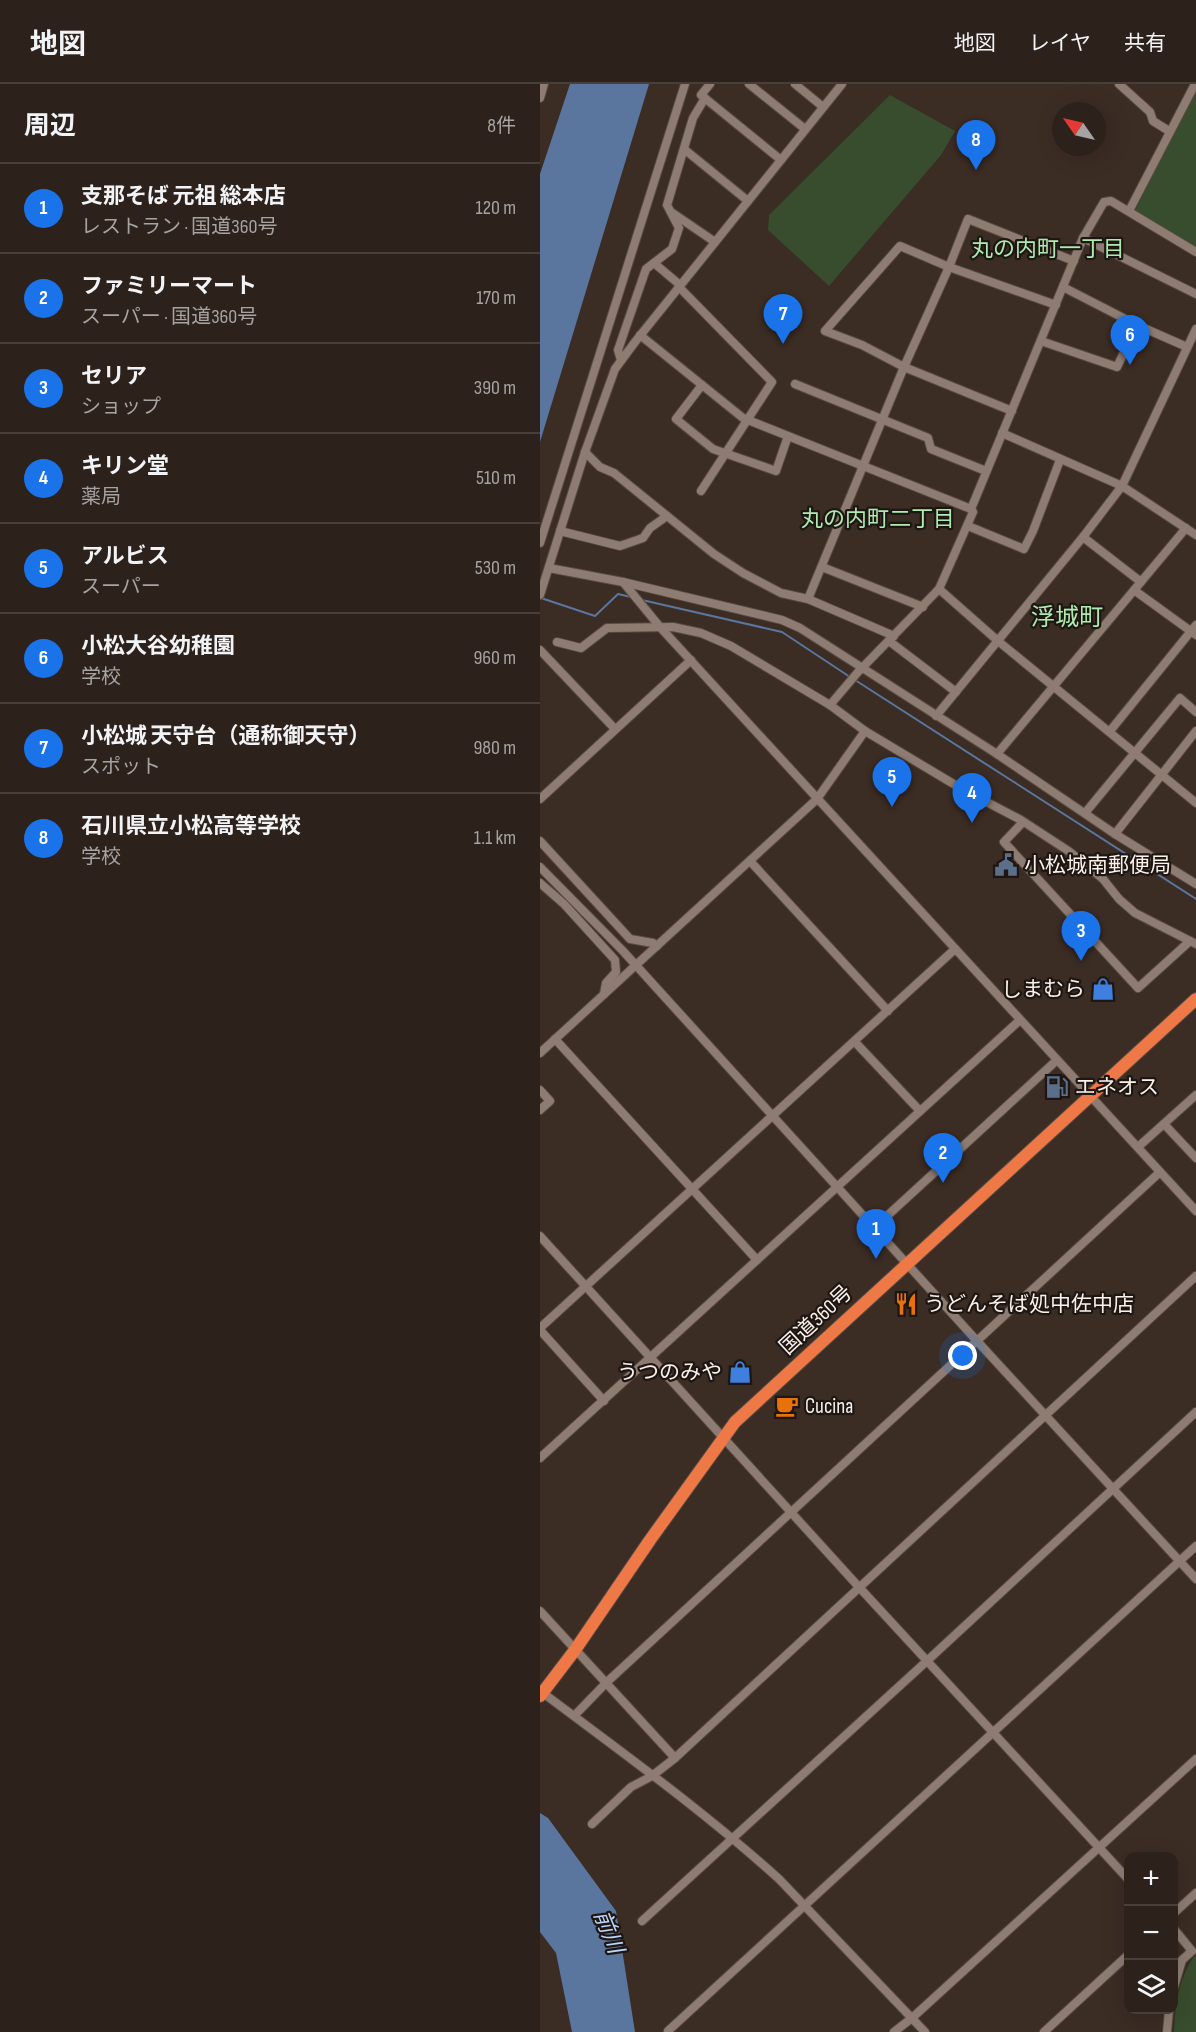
<!DOCTYPE html>
<html lang="ja">
<head>
<meta charset="utf-8">
<style>
  :root { --surface:#2c211b; --page:#382e28; --text:#f1f3f6; --muted:#a6a3a3; --line:#483e3a; --accent:#1a73e8 }
  body { margin:0; font-family:"Sofia Sans Condensed","Noto Sans JP",sans-serif; background:var(--page); color:var(--text) }
  .controls { position:absolute; right:18px; bottom:18px; display:grid; overflow:hidden; border-radius:12px; box-shadow:0 6px 24px #0002 }
  .controls button { width:54px; height:54px; display:grid; place-items:center; padding:0; border:0; border-bottom:2px solid var(--line); background:var(--surface); color:var(--text); font:30px sans-serif }
  .compass { position:absolute; left:512px; top:18px; width:54px; height:54px; border-radius:50%; background:var(--surface); box-shadow:0 6px 24px #0002; rotate:304deg }
  .you { position:absolute; left:423px; top:1272px; width:21px; height:21px; margin:-15px; border:4px solid #fff; border-radius:50%; background:#1a73e8; box-shadow:0 0 0 9px #1a73e833 }
  .badge { display:grid; place-items:center; width:39px; height:39px; border-radius:50%; background:var(--accent); color:#fff; font-size:20px; font-weight:700 }
  .pin { position:absolute; translate:-50% -50px; filter:drop-shadow(0 2px 3px #0008) }
  .pin::after { content:''; position:absolute; top:32px; width:21px; height:18px; background:inherit; clip-path:polygon(0 0,100% 0,50% 100%) }
  .list { margin:0; padding:0; list-style:none }
  h2 { display:flex; justify-content:space-between; align-items:center; height:78px; margin:0; padding:0 24px; font-size:26px }
  h2 small { font-size:20px; font-weight:400; color:var(--muted) }
  .list li { display:grid; grid-template-columns:39px 1fr auto; gap:18px; align-items:center; box-sizing:border-box; height:90px; padding:0 24px; border-top:2px solid var(--line) }
  .list b { display:block; font-size:22px; white-space:nowrap }
  .list p { margin:0; font-size:20px; white-space:nowrap; color:var(--muted) }
  .list em { font-size:20px; font-style:normal; color:var(--muted) }
  .icon { flex:none; width:33px; height:33px; fill:none; stroke:currentColor; stroke-width:2; stroke-linecap:round; stroke-linejoin:round }
  .map { position:relative; flex:none; width:656px; height:1948px; overflow:hidden }
  header { display:flex; align-items:center; gap:36px; box-sizing:border-box; height:84px; padding:0 30px; background:var(--surface); border-bottom:2px solid var(--line) }
  header strong { font-size:28px }
  nav { display:flex; gap:33px; margin-inline-start:auto; font-size:21px }
  main { display:flex }
  aside { flex:1; background:var(--surface) }
  .map>svg:first-child { display:block }
  .green { fill:#384d2d }
  .water { fill:#5a769f }
  .lines { fill:none; stroke-linecap:round; stroke-linejoin:round }
  .stream { stroke:#5a769f; stroke-width:2 }
  .minor-casing { stroke:#564a41; stroke-width:10 }
  .highway-casing { stroke:#564a41; stroke-width:14 }
  .minor { stroke:#8e7c72; stroke-width:8 }
  .highway { stroke:#ee7846; stroke-width:12 }
  .labels { text-anchor:middle; dominant-baseline:central; stroke-width:4.5; stroke-linejoin:round; paint-order:stroke }
  .poi-label { font-size:21px; fill:#faf0ea; stroke:#1d1612; text-anchor:start }
  .street-label { font-size:21px; fill:#faf0ea; stroke:#1d1612 }
  .neighbourhood-label { font-size:22px; fill:#aeeab0; stroke:#1d1612 }
  .water-label { font-size:22px; font-style:italic; fill:#bbd5fc; stroke:#1d1612 }
  .quarter-label { font-size:24px; fill:#aeeab0; stroke:#1d1612 }
</style>
</head>
<body>
<header>
<strong>地図</strong>
<nav><a>地図</a><a>レイヤ</a><a>共有</a></nav>
</header>
<main>
<aside>
<h2>周辺<small>8件</small></h2>
<ul class="list">
<li><span class="badge">1</span><div><b>支那そば 元祖 総本店</b><p>レストラン · 国道360号</p></div><em>120 m</em></li>
<li><span class="badge">2</span><div><b>ファミリーマート</b><p>スーパー · 国道360号</p></div><em>170 m</em></li>
<li><span class="badge">3</span><div><b>セリア</b><p>ショップ</p></div><em>390 m</em></li>
<li><span class="badge">4</span><div><b>キリン堂</b><p>薬局</p></div><em>510 m</em></li>
<li><span class="badge">5</span><div><b>アルビス</b><p>スーパー</p></div><em>530 m</em></li>
<li><span class="badge">6</span><div><b>小松大谷幼稚園</b><p>学校</p></div><em>960 m</em></li>
<li><span class="badge">7</span><div><b>小松城 天守台（通称御天守）</b><p>スポット</p></div><em>980 m</em></li>
<li><span class="badge">8</span><div><b>石川県立小松高等学校</b><p>学校</p></div><em>1.1 km</em></li>
</ul>
</aside>
<div class="map">
<svg width="656" height="1948" viewBox="0 0 656 1948">
  <rect width="100%" height="100%" fill="#3b2c24"/>
  <g class="green">
    <polygon points="656,4 656,164 595,127"/>
    <polygon points="350,11 415,47 401,71 289,202 228,146 229,131"/>
    <path d="M 656,1870 L 656,1948 L 634,1948 C 635,1920 639,1892 656,1870 Z"/>
  </g>
  <g class="water">
    <polygon points="30,0 109,0 0,358 0,90"/>
    <polygon points="0,1729 8,1734 76,1827 95,1948 32,1948 16,1869 0,1848"/>
  </g>
  <g class="lines">
    <g class="stream">
      <polyline points="1,514 55,532 78,510 91,513"/>
      <polyline points="102,516 242,548 310,593"/>
      <polyline points="315,596 656,815"/>
    </g>
    <g class="minor-casing">
      <g id="minor">
        <polyline points="170,0 161,11 241,76"/>
        <polyline points="209,0 265,45"/>
        <polyline points="255,0 283,23"/>
        <polyline points="579,0 610,28 613,37 629,47"/>
        <polyline points="0,14 4,0"/>
        <polyline points="144,65 208,117"/>
        <polyline points="589,127 655,0"/>
        <polyline points="131,128 175,158"/>
        <polyline points="543,154 656,210"/>
        <polyline points="114,179 140,201"/>
        <polyline points="139,203 232,298 161,407"/>
        <polyline points="523,203 597,241 647,263"/>
        <polyline points="100,251 203,334 431,425"/>
        <polyline points="501,257 577,283 597,241"/>
        <polyline points="81,276 78,266 106,185 132,165 139,144 127,121 153,34 165,14"/>
        <polyline points="255,300 388,354 391,365 446,387"/>
        <polyline points="162,301 136,335 173,365 236,387 248,352"/>
        <polyline points="472,327 364,283 322,261 285,247 360,162 409,183 516,221"/>
        <polyline points="462,349 582,402 656,451"/>
        <polyline points="45,368 60,383 74,389 174,470 203,489 241,509 268,515 354,552"/>
        <polyline points="428,442 484,465 493,447 520,376"/>
        <polyline points="20,447 80,462 103,454 110,444 127,432"/>
        <polyline points="543,453 601,498"/>
        <polyline points="0,459 145,0"/>
        <polyline points="282,483 383,523"/>
        <polyline points="9,484 83,498 242,536 260,544 457,670 575,750 656,800"/>
        <polyline points="83,498 120,543 656,1127"/>
        <polyline points="399,505 458,557 656,719"/>
        <polyline points="594,506 656,551"/>
        <polyline points="0,511 45,368 75,285 95,258 302,0"/>
        <polyline points="268,515 364,283 409,183 428,135 534,177"/>
        <polyline points="349,557 416,608"/>
        <polyline points="17,558 41,564 67,544 133,543 161,549 191,562 290,621 325,647 422,705 481,736 530,768 563,795 579,815 595,829 656,860"/>
        <polyline points="0,566 75,645"/>
        <polyline points="290,621 318,588 399,505 433,428 431,425 543,154 564,118 571,117 656,168"/>
        <polyline points="396,632 543,453 582,402 656,245"/>
        <polyline points="570,647 656,541"/>
        <polyline points="457,670 646,444"/>
        <polyline points="0,715 151,576"/>
        <polyline points="545,729 640,614 656,628"/>
        <polyline points="483,738 464,758 598,904 650,857"/>
        <polyline points="575,750 656,647"/>
        <polyline points="0,757 90,855 113,859 117,862"/>
        <polyline points="210,777 348,927"/>
        <polyline points="0,783 83,867 437,1257 656,1495"/>
        <polyline points="0,799 24,820 75,876 76,888 66,899 64,910"/>
        <polyline points="15,955 217,1176"/>
        <polyline points="315,958 380,1027"/>
        <polyline points="0,969 277,715 325,647"/>
        <polyline points="0,1006 10,1017 0,1026"/>
        <polyline points="624,1040 656,1074"/>
        <polyline points="598,1063 656,1011"/>
        <polyline points="335,1143 517,976"/>
        <polyline points="0,1152 318,1502 588,1795"/>
        <polyline points="0,1244 415,865"/>
        <polyline points="0,1246 64,1317"/>
        <polyline points="0,1374 480,936"/>
        <polyline points="0,1527 135,1674"/>
        <path d="M 3,1609 C 83,1669 165,1728 239,1795 L 385,1948"/>
        <polyline points="34,1632 67,1598 620,1088"/>
        <polyline points="52,1740 91,1703 112,1692 135,1674 656,1192"/>
        <polyline points="634,1829 656,1809"/>
        <polyline points="102,1837 388,1576 656,1328"/>
        <polyline points="634,1845 652,1867 642,1876 634,1903"/>
        <polyline points="128,1947 656,1462"/>
        <polyline points="354,1948 372,1934 656,1675"/>
        <polyline points="504,1948 588,1871"/>
        <polyline points="627,1948 629,1926"/>
      </g>
    </g>
    <g class="highway-casing">
      <polyline id="highway" points="0,1612 35,1566 110,1456 195,1338 656,915"/>
    </g>
    <use href="#minor" class="minor"/>
    <use href="#highway" class="highway"/>
  </g>
  <defs>
    <g id="civic-bare" transform="scale(1.8)"><path d="M-.6-6.5H3V-4.5H.6V-3L4-1V1h2V6H-6V1h2V-1L-.6-3ZM-1.2 2.5V6h2.4V2.5Z" fill="#5c6f8a" stroke="#1d1612" stroke-width="2.5" paint-order="stroke"/></g>
    <g id="shop-bare" transform="scale(1.8)"><path d="M-5-2.5h2.3a2.7 3.5 0 0 1 5.4 0H5L5.5 6h-11ZM-1.5-2.5h3a1.5 2.3 0 0 0-3 0Z" fill="#3f7fe0" stroke="#1d1612" stroke-width="2.5" paint-order="stroke"/></g>
    <g id="fuel-bare" transform="scale(1.8)"><path d="M-5.5-6h7V0h2V4h1.3V-2.5L3-4.5l.8-.8L6-3V5H2.5V1h-1V6h-7ZM-4.2-4.7v3.2H.2V-4.7Z" fill="#5c6f8a" stroke="#1d1612" stroke-width="2.5" paint-order="stroke"/></g>
    <g id="restaurant-bare" transform="scale(1.8)"><path d="M-5-6h1v4h1v-4h1v4h1v-4h1v5L-1.5 .5V6h-2V.5L-5-1ZM5-6V6H3V1.5H1.5Q1.5-4 5-6Z" fill="#e8710a" stroke="#1d1612" stroke-width="2.5" paint-order="stroke"/></g>
    <g id="cafe-bare" transform="scale(1.8)"><path d="M-5.5-4.5H6V0H3Q3 3.5 0 3.5H-2.5Q-5.5 3.5-5.5 0ZM3-3.2v2h1.7v-2ZM-6 4.5H4V6H-6Z" fill="#e8710a" stroke="#1d1612" stroke-width="2.5" paint-order="stroke"/></g>
  </defs>
  <g fill-rule="evenodd">
    <use href="#civic-bare" x="466" y="781"/>
    <use href="#shop-bare" x="563" y="905"/>
    <use href="#fuel-bare" x="517" y="1003"/>
    <use href="#restaurant-bare" x="366" y="1220"/>
    <use href="#shop-bare" x="200" y="1288"/>
    <use href="#cafe-bare" x="247" y="1322"/>
  </g>
  <g class="labels">
    <g class="poi-label">
      <text x="484" y="781">小松城南郵便局</text>
      <text x="545" y="905" text-anchor="end">しまむら</text>
      <text x="535" y="1003">エネオス</text>
      <text x="384" y="1220">うどんそば処中佐中店</text>
      <text x="182" y="1288" text-anchor="end">うつのみや</text>
      <text x="265" y="1322">Cucina</text>
    </g>
    <g class="street-label">
      <text transform="translate(276 1236) rotate(-43)">国道360号</text>
    </g>
    <g class="neighbourhood-label">
      <text x="508" y="165">丸の内町一丁目</text>
      <text x="338" y="435">丸の内町二丁目</text>
    </g>
    <g class="water-label">
      <text transform="translate(68 1848) rotate(68)">前川</text>
    </g>
    <g class="quarter-label">
      <text x="527" y="533">浮城町</text>
    </g>
  </g>
</svg>
<div class="controls">
<button>+</button>
<button>−</button>
<button><svg class="icon" aria-label="layers" viewBox="0 0 24 24"><path d="M12 4l9 5-9 5-9-5zM3 14l9 5 9-5"/></svg></button>
</div>
<svg class="compass" viewBox="-18 -18 36 36"><path d="M0-13l5 13h-10z" fill="#e53935"/><path d="M0 13l5-13h-10z" fill="#a6a3a3"/></svg>
<div class="you"></div>
<div class="pin badge" style="left:336px;top:1175px">1</div>
<div class="pin badge" style="left:403px;top:1099px">2</div>
<div class="pin badge" style="left:541px;top:877px">3</div>
<div class="pin badge" style="left:432px;top:739px">4</div>
<div class="pin badge" style="left:352px;top:723px">5</div>
<div class="pin badge" style="left:590px;top:281px">6</div>
<div class="pin badge" style="left:243px;top:260px">7</div>
<div class="pin badge" style="left:436px;top:86px">8</div>
</div>
</main>
</body>
</html>
